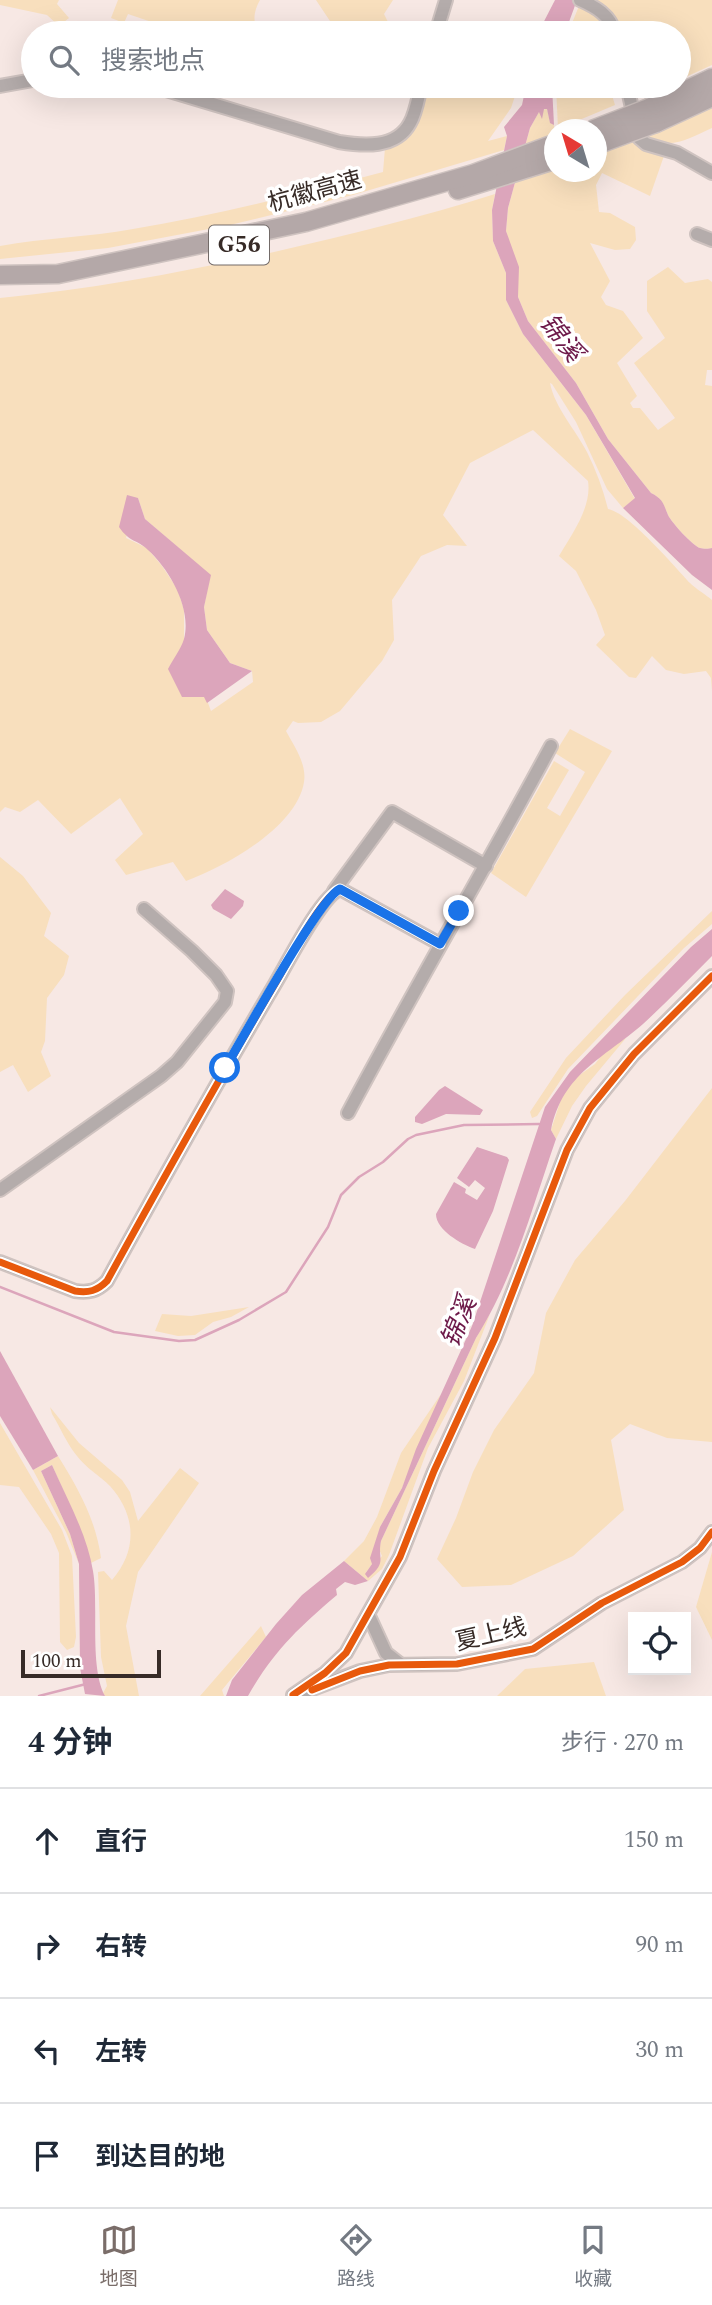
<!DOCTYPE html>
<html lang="zh">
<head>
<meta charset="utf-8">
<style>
  :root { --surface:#fff; --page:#f2f2f3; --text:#1f2937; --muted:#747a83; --line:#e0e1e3; --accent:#7a6d69 }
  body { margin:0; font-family:Spectral,"Noto Sans SC",serif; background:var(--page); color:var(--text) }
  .controls { position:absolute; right:21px; bottom:21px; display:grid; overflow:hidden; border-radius:0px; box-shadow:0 7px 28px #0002 }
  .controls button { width:63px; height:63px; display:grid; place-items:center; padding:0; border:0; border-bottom:2px solid var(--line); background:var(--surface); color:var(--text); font:35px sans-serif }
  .compass { position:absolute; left:544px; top:119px; width:63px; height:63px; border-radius:50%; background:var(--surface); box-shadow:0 7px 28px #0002; rotate:322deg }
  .scale { position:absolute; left:21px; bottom:18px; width:140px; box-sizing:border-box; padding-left:7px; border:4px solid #372b27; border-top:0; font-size:19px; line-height:24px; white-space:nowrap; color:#372b27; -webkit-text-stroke:5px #fff; paint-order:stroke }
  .stop { position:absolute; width:21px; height:21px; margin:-16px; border:5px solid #1a73e8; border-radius:50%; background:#fff }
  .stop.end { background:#1a73e8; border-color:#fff; box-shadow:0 2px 7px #0008 }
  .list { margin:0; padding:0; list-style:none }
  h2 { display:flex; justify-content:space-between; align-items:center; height:91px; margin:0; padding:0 28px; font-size:30px }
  h2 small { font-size:23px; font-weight:400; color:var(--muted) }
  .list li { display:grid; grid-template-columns:46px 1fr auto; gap:21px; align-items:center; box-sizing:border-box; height:105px; padding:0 28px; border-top:2px solid var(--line) }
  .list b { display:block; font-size:26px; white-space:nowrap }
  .list em { font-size:23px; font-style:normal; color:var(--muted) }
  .icon { flex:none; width:38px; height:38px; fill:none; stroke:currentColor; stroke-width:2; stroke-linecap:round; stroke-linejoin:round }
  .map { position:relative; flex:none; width:712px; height:1696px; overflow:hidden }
  .search { position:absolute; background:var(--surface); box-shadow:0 7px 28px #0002; left:21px; right:21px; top:21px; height:77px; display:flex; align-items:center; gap:18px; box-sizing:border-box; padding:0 24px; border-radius:38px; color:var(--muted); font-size:26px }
  .sheet { height:511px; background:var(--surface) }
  nav { display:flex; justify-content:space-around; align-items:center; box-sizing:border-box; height:98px; border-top:2px solid var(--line); background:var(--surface); font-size:19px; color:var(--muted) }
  nav a { display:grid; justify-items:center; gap:4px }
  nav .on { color:var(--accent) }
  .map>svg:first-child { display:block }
  .green { fill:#f8dfbd; fill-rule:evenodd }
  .water { fill:#dca5bb }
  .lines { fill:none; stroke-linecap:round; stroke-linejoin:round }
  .stream { stroke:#dca5bb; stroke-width:2.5 }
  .minor-casing { stroke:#cfc3c0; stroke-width:16 }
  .highway-casing { stroke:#cfc3c0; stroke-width:21 }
  .minor { stroke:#b4acab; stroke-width:12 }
  .highway { stroke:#b4a8a8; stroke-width:18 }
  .highway-bridge-casing { stroke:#cfc3c0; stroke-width:21; stroke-linecap:butt }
  .highway-bridge { stroke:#b4a8a8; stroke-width:18 }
  .cycleway-casing { stroke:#fff; stroke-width:11 }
  .cycleway { stroke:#e8590c; stroke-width:7 }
  .route { stroke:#1a73e8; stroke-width:9 }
  .labels { text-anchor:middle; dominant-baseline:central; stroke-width:7; stroke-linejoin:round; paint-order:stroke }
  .shield { fill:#fff; stroke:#736b68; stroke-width:2 }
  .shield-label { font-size:23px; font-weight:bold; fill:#372b27 }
  .street-label { font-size:24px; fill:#372b27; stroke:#fff }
  .water-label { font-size:26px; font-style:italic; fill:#6d1949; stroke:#fff }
</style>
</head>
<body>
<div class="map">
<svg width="712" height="1696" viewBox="0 0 712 1696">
  <rect width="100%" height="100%" fill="#f7e8e4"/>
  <g class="green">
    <polygon points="0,0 59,0 57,4 69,18 59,26 47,15 0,5"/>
    <path d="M 118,0 L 260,0 C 254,10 251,24 261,33 L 235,33 L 187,25 L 181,32 L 128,14 L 124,23 L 111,18 Z"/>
    <polygon points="316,0 393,0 384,14 388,22 381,33 327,33 330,21"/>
    <polygon points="597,0 712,0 712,65 679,80 679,33 655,33 651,26 640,22 627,22 622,33 611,12"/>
    <path d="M 579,6 C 592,10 606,19 610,33 L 603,31 L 568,33 Z"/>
    <path d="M 427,86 L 433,86 L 467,98 L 487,98 L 494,92 L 510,89 L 515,96 L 511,108 L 488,141 L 507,136 L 504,150 L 353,195 L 230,225 L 108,248 L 0,259 L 0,246 C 44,238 89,237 133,229 C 217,215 300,194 383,172 L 385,148 L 405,138 Z"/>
    <polygon points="556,86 600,86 611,92 615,105 558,129"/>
    <path d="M 712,104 L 712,128 C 687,139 671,151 645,136 Z"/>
    <path d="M 547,109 L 550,122 L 554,125 L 554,172 L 596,172 L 597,154 L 630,141 L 665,153 L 650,196 L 602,173 L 596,185 L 599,212 L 610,213 L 635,227 L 636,240 L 630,249 L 615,250 L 590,243 L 610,281 L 601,297 L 606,305 L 623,311 L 643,338 L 617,363 L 637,396 L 630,403 L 633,408 L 640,408 L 658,430 L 675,418 L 634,363 L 665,338 L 647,311 L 647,281 L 668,267 L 685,283 L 708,279 L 712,282 L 712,370 L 707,370 L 705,385 L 712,386 L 712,548 C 709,549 703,549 700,548 C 693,546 671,522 668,515 C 663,504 663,499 651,493 L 608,439 L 576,383 L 528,321 L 518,297 L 517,282 L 506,231 L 508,208 L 530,128 L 540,110 Z"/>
    <path d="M 495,194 L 492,210 L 493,241 L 506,273 L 506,300 L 523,334 L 586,415 L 635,499 L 623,508 L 607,489 L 576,422 L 552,384 L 550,383 C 555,408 575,429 587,452 C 596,470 603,489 608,509 C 628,512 675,567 690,583 C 696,589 705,594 712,600 L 712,691 L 711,678 L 706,671 L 684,674 L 666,670 L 652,656 L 636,678 L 629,677 L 596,645 L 605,635 L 596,610 L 576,571 L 559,556 C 572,534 592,507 588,481 L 533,430 L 470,463 L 443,515 L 467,546 L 447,545 L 421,556 L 392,600 L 394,640 L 382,661 L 340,711 L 321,722 L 298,723 L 293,721 L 286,731 C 294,746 307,764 304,782 C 297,827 225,867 186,881 L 173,862 L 126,875 L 115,860 L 143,834 L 120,798 L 71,834 L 38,800 L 20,812 L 5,807 L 0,812 L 0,298 C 92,289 183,272 274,252 C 348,235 422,217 495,194 ZM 138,498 L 145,519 L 210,575 L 204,607 L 207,630 L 230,663 L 252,671 L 253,682 L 211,711 L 184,639 L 184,610 L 178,590 L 162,566 L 147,548 L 126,538 Z"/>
    <polygon points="570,729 612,751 526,897 491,873 554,761 569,770 547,808 560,816 585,772 555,753"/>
    <polygon points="0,857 23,876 51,913 44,936 69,956 64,975 47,998 45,1041 41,1052 51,1076 28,1092 13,1065 0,1072"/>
    <polygon points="712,911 712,924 684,948 568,1069 537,1116 532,1118 530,1112 566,1058 625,995"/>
    <polygon points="626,1038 586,1086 572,1106 556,1139 551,1130 562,1096 574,1079 595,1064 605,1051"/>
    <polygon points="712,1088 712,1442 667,1438 630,1424 611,1440 624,1510 573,1556 511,1585 462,1587 437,1559 456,1518 473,1472 494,1430 534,1373 546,1313 575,1260 625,1201"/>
    <polygon points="249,1307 231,1317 213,1322 195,1335 178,1336 155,1331 162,1314 191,1316"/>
    <polygon points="490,1314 464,1381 428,1448 389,1555 382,1569 368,1581 344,1561 364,1541 377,1517 401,1453 441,1394 402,1488 380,1527 372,1564 365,1574 382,1556 379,1549 381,1541 476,1338"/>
    <path d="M 50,1407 L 79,1443 L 122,1480 L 130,1492 L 138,1521 L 180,1468 L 199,1483 L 138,1572 L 126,1626 L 139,1696 L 105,1696 L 103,1693 L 107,1686 L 101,1657 L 98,1572 L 104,1571 L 112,1580 C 138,1550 136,1515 110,1486 C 100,1476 86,1468 77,1456 C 67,1444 60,1427 52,1414 Z"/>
    <polygon points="0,1423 62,1530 72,1556 76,1637 74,1647 67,1650 60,1642 59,1553 51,1534 19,1487 0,1485"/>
    <path d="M 58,1456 C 78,1488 96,1520 101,1558 L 91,1563 L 81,1531 L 52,1465 L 41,1471 L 70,1534 L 79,1564 L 66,1532 L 33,1470 Z"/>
    <polygon points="712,1552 712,1640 696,1607"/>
    <polygon points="261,1626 266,1637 222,1690 224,1696 200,1696"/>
    <polygon points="594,1662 606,1696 497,1696 525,1669"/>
  </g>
  <g class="water">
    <polygon points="555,0 577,0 565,33 538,33"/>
    <path d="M 526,86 L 552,86 L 554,125 L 550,123 L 547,109 L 544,109 L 542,119 L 539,112 L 530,128 L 508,208 L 506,231 L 519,267 L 518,297 L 528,321 L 576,383 L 608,439 L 651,493 C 663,499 663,503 668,515 C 671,522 693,546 700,548 C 703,549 709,549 712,548 L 712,590 L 692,575 L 623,508 L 635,498 L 586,415 L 523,334 L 506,300 L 506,273 L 493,241 L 492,210 L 507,136 L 504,127 L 522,105 Z"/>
    <path d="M 127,495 L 138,498 L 145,519 L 211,575 L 204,607 L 207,630 L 230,663 L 252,671 L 207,703 L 204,697 L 182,697 L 168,669 C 173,659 181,649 184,639 C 192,609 170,570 148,550 C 137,539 130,543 119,527 Z"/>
    <polygon points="225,889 244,901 243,906 231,919 213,909 211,905"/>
    <path d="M 712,929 L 712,956 C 689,979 667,1002 643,1024 C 603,1059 563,1073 551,1130 L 556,1139 C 533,1205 514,1278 476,1338 L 381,1541 C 377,1560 388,1561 368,1578 L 365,1574 L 372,1564 L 370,1558 L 380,1527 L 402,1488 L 416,1449 L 472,1326 L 545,1107 L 570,1072 L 691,947 Z"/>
    <polygon points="445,1086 483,1110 480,1115 446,1114 422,1124 415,1122 415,1117 439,1090"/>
    <path d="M 477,1147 L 507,1157 L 509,1160 L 493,1211 L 475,1249 C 461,1244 436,1230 436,1214 L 454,1182 L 466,1189 L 465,1193 L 477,1200 L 485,1188 L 475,1180 L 469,1187 L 457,1178 Z"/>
    <polygon points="0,1351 58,1456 33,1470 0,1416"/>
    <path d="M 52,1465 C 67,1499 87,1534 93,1571 C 99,1606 89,1666 105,1696 L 85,1694 L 80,1668 L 79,1564 L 70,1534 L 41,1471 Z"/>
    <path d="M 344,1561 L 368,1581 L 355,1585 L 345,1582 L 336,1589 L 337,1595 C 298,1628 273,1652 248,1696 L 226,1696 L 232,1680 L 276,1624 L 302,1595 Z"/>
  </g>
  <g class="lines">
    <g class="stream">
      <polyline points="0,1287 114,1332 179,1341 195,1340 239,1320 286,1292 328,1227 341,1195 359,1177 383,1162 408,1139 416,1135 464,1125 539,1124"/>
      <polyline points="39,1696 86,1684"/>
    </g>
    <g class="minor-casing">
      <g id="minor">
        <path d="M 580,0 C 596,7 610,15 615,33"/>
        <polyline points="436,33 446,0"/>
        <polyline points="0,86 33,80"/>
        <path d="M 138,86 L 163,89 L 339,142 C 363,146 396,149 410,123 C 416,113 418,98 421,86"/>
        <polyline points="627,86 639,138 646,144 677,153 712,173"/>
        <polyline points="697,234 712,240"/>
        <polyline points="334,891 392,812 486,866"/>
        <path d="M 348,1113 C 414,989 485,869 551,746"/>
        <polyline points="0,1190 161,1076 177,1062 225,1002 227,991 216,975 192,951 144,909"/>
        <path d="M 0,1262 L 75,1291 C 89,1293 97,1291 107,1281 C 162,1181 217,1082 275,984 C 287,964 321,896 340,889 L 440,944"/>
        <polyline points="369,1616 386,1653 400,1664"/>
        <polyline points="302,1693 360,1671 389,1665 457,1664 533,1649 602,1603 682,1562 700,1548 712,1532"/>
        <polyline points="293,1695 325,1673 346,1653 400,1557 434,1471 495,1338 567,1150 590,1108 634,1054 712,976"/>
      </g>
    </g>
    <g class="highway-casing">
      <g id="highway">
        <polyline points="649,108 712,78"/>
        <polyline points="656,123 712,97"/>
        <polyline points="458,190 554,160"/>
        <polyline points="0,275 58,274 306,222 473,174 554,144"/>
      </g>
    </g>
    <use href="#minor" class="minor"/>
    <use href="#highway" class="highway"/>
    <g class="highway-bridge-casing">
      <g id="highway-bridge">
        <polyline points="592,130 649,108"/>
        <polyline points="596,145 656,123"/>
      </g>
    </g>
    <use href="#highway-bridge" class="highway-bridge"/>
    <g class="cycleway-casing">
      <g id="cycleway">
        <path d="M 0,1262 L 75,1291 C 89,1293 97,1291 107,1281 C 162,1181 217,1082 275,984 C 287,964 321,896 340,889 L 440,944"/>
        <polyline points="312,1690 360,1671 389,1665 457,1664 533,1649 602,1603 682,1562 700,1548 712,1532"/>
        <polyline points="293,1695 325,1673 346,1653 400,1557 434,1471 495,1338 567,1150 590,1108 634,1054 712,976"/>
      </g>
    </g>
    <use href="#cycleway" class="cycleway"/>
  </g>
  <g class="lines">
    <path class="route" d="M 225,1068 C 242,1040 320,897 340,889 L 440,944 L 459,911"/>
  </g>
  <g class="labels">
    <rect class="shield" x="209" y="225.5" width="60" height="39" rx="5"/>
    <g class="shield-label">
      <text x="239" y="245">G56</text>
    </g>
    <g class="street-label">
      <text transform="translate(315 192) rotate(-15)">杭徽高速</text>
      <text transform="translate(491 1635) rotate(-13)">夏上线</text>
    </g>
    <g class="water-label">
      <text transform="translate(561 338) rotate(52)">锦溪</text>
      <text transform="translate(459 1322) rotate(-68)">锦溪</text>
    </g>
  </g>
</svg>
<div class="controls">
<button><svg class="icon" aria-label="locate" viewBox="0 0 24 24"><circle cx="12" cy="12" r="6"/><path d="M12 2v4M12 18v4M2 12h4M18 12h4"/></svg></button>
</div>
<svg class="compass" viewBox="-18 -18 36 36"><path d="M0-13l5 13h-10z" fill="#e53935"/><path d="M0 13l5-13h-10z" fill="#747a83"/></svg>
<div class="scale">100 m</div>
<div class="stop" style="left:225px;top:1068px"></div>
<div class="stop end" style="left:459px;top:911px"></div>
<div class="search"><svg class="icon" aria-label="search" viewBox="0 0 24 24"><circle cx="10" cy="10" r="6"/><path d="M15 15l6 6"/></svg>搜索地点</div>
</div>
<section class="sheet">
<h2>4 分钟<small>步行 · 270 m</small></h2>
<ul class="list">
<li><svg class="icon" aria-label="ahead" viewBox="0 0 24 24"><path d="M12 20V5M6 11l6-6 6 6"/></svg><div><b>直行</b></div><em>150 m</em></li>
<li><svg class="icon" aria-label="right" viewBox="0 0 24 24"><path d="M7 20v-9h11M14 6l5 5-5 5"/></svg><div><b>右转</b></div><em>90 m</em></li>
<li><svg class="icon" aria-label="left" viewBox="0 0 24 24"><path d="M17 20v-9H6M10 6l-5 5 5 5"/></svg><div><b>左转</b></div><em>30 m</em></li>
<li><svg class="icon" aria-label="arrive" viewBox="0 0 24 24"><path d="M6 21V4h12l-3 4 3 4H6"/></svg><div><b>到达目的地</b></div></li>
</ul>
</section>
<nav>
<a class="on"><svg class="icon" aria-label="map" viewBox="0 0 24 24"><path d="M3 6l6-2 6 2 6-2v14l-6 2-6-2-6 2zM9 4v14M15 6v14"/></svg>地图</a>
<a><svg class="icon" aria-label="directions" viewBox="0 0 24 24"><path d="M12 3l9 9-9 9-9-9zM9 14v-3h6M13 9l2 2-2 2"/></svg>路线</a>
<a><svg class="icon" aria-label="saved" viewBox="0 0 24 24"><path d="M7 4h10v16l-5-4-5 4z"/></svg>收藏</a>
</nav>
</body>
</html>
